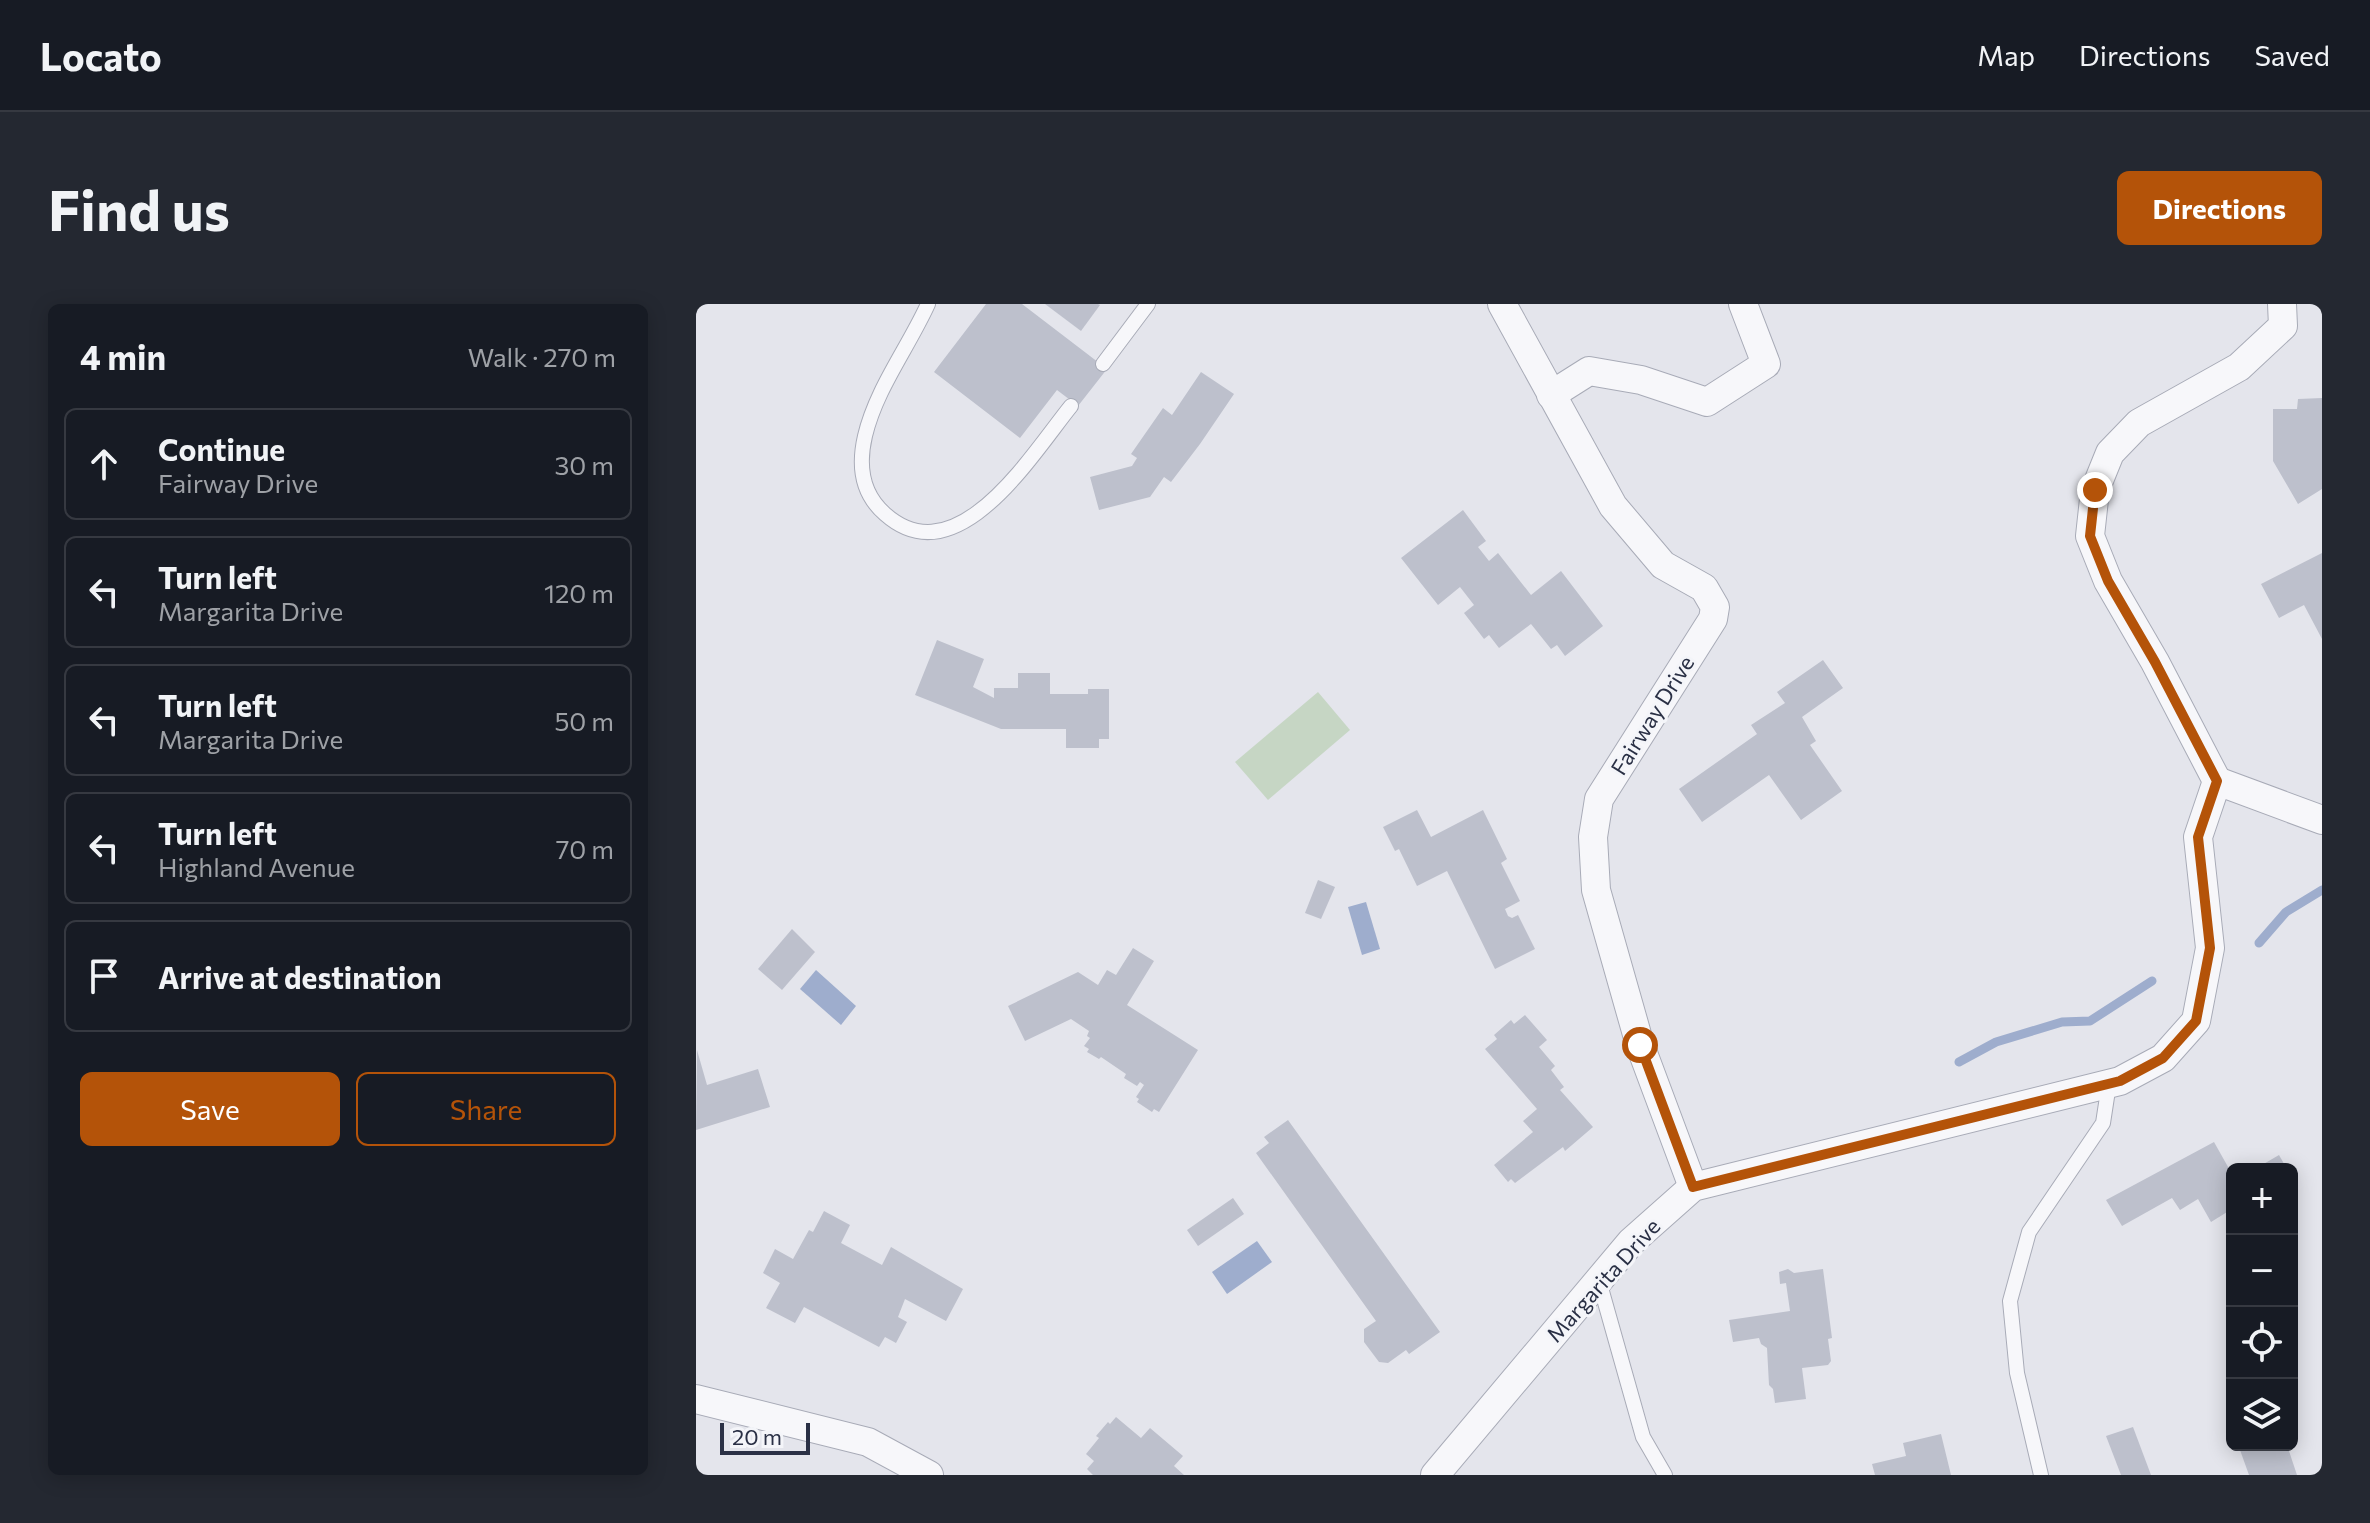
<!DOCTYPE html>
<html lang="en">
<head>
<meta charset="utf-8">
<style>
  :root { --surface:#171b24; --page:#242831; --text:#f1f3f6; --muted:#9ea1a6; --line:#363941; --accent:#b45309 }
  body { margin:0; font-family:Commissioner,sans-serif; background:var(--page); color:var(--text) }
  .controls { position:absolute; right:24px; bottom:24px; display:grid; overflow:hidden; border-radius:12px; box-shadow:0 4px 20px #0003 }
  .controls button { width:72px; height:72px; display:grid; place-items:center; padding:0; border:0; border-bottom:2px solid var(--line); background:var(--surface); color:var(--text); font:40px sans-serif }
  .scale { position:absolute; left:24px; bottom:20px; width:90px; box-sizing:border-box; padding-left:8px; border:4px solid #2a3045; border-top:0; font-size:22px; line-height:28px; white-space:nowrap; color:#2a3045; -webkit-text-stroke:6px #f4f5f9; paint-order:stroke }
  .stop { position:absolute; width:24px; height:24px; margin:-18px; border:6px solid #b45309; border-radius:50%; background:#fff }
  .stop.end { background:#b45309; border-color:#fff; box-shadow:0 2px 8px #0008 }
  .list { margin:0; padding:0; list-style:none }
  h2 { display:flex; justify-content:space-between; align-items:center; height:104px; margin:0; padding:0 32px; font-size:34px }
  h2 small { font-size:26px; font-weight:400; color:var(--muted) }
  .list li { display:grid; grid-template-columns:52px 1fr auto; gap:24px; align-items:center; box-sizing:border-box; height:112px; margin:0 16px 16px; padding:0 16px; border:2px solid var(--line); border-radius:12px }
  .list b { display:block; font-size:30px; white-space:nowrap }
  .list p { margin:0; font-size:26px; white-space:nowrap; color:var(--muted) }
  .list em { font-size:26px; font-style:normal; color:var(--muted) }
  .actions { display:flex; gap:16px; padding:24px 32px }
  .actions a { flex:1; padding:18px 0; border:2px solid var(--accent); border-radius:12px; text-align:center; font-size:28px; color:var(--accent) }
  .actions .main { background:var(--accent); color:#fff }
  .icon { flex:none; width:44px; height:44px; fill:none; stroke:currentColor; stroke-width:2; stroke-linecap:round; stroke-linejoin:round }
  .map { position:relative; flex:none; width:1626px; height:1171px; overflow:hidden; border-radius:12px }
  header { display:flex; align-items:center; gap:48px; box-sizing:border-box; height:112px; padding:0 40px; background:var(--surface); border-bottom:2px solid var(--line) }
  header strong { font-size:38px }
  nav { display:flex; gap:44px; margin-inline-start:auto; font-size:28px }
  .intro { display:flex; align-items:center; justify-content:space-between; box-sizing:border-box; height:192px; padding:0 48px }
  h1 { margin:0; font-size:56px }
  .button { padding:20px 36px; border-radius:12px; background:var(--accent); color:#fff; font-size:28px; font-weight:700 }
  main { display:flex; gap:48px; padding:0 48px }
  aside { flex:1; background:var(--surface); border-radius:12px; box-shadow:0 4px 20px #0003 }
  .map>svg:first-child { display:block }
  .green { fill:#c6d6c4 }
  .water { fill:#9eadcd }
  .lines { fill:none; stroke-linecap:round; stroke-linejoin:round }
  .stream { stroke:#9eadcd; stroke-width:9 }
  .building { fill:#bdc0cc }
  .service-casing { stroke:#a8abb7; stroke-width:16 }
  .minor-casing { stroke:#a8abb7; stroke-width:30 }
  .service { stroke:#f7f7fa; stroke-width:14 }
  .minor { stroke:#f7f7fa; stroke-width:28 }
  .route { stroke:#b45309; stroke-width:10 }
  .labels { text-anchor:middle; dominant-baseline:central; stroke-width:6; stroke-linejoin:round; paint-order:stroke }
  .street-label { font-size:22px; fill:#2a3045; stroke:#f4f5f9 }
</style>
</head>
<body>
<header>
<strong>Locato</strong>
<nav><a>Map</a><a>Directions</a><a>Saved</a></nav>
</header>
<div class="intro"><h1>Find us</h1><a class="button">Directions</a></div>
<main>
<aside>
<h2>4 min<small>Walk · 270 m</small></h2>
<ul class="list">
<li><svg class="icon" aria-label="ahead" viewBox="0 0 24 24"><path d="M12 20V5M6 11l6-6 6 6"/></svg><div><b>Continue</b><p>Fairway Drive</p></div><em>30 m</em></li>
<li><svg class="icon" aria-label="left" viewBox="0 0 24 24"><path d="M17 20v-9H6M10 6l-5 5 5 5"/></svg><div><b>Turn left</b><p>Margarita Drive</p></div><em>120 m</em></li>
<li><svg class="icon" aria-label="left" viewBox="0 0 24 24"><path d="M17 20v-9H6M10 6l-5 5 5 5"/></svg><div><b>Turn left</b><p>Margarita Drive</p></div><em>50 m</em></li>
<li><svg class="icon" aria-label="left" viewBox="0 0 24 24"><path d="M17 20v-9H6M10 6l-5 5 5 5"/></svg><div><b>Turn left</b><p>Highland Avenue</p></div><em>70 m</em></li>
<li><svg class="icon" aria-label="arrive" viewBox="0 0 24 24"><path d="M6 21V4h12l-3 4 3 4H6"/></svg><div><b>Arrive at destination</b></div></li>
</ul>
<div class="actions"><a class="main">Save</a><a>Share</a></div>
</aside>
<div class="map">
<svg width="1626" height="1171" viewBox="0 0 1626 1171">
  <rect width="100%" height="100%" fill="#e4e5ec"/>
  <polygon class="green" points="622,388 654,426 572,496 539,458"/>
  <g class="water">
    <polygon points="670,598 684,645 666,651 652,603"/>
    <polygon points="120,666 160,702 145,721 104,685"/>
    <polygon points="561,937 576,958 531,990 516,968"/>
  </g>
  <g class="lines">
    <g class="stream">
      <polyline points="1563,639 1590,608 1626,586"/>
      <polyline points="1263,758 1300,738 1366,718 1394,717 1456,677"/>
    </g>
  </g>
  <g class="building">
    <polygon points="290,0 326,0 411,65 382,102 361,86 324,134 238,68"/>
    <polygon points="349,0 402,0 404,1 385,27"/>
    <polygon points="505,68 538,90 504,140 475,178 468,173 454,193 403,206 394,173 436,162 441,154 435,150 467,104 476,111"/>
    <polygon points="1626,94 1626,185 1602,200 1577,157 1577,105 1601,105 1602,95"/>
    <polygon points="767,206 790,237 782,243 793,257 802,249 835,291 865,267 907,322 869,352 861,341 855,345 835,320 803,344 793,331 788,335 768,309 778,301 764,283 742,301 705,254"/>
    <polygon points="1626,249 1626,335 1608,301 1583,314 1565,280"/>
    <polygon points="241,336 288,355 277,383 298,394 298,384 322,384 322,369 354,369 354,390 392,390 392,385 413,385 413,435 403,435 403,444 370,444 370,425 305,425 219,391"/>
    <polygon points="1127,356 1147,384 1106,413 1120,437 1114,441 1146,487 1105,516 1073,471 1006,518 983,485 1061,430 1055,421 1089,399 1081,388"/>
    <polygon points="721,506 735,533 787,506 811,555 805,559 824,597 809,605 812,612 816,614 822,611 839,645 799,665 751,567 721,582 703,545 699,547 687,523"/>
    <polygon points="622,576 639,583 625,615 609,609"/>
    <polygon points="96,625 119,648 86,686 62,665"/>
    <polygon points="437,644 458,657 431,701 502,746 463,808 458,805 456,808 441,798 443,795 440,793 448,781 444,778 441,782 428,774 430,770 405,753 403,755 391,748 393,745 388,742 394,734 391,732 393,727 375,715 329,737 312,702 382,668 402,681 411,666 420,671"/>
    <polygon points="829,711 851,736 843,743 859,762 855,766 868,783 864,786 897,823 869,847 867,843 819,879 815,875 812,878 798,861 837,828 827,817 841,805 789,745 801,735 798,731 815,716 818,720"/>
    <polygon points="1,746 11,781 62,765 74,803 0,826"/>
    <polygon points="592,816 744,1028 713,1050 710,1046 692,1059 683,1058 668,1038 668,1025 680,1017 560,849 573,839 568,833"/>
    <polygon points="1518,838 1536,870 1536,905 1515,918 1502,895 1484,906 1476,894 1426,922 1410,896"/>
    <polygon points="1583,851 1591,865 1559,865"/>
    <polygon points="537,894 548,910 502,942 491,926"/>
    <polygon points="128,907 154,921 145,939 186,961 195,943 267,985 250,1017 209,995 202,1013 211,1018 200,1039 189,1033 183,1043 108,1003 99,1019 70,1004 84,979 67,969 79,945 97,955 113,926 117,928"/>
    <polygon points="1092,965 1098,969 1127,965 1136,1034 1132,1035 1135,1057 1132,1061 1106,1064 1110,1095 1079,1099 1077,1085 1073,1081 1071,1044 1065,1040 1063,1034 1037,1038 1033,1016 1094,1007 1090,979 1084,980 1083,968"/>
    <polygon points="420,1113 445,1134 454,1124 487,1152 478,1162 488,1171 397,1171 391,1165 398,1157 390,1150 403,1134 400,1132 412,1118 414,1120"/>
    <polygon points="1437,1123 1455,1171 1425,1171 1410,1132"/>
    <polygon points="1245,1130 1255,1171 1179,1171 1176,1160 1210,1152 1207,1139"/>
    <polygon points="1547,1141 1591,1141 1601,1171 1553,1171 1544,1146 1548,1145"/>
  </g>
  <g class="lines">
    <g class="service-casing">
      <g id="service">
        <path d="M 232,0 C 212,44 180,85 169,132 C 162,162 166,190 189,210 C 261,274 336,150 375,102"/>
        <polyline points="407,60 452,0"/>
        <polyline points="903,977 947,1133 969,1171"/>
        <polyline points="1345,1171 1321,1069 1314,997 1333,928 1407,819 1413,780"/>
      </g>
    </g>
    <g class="minor-casing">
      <g id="minor">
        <polyline points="806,0 917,202 967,261 1008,284 1019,303 1017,315 903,495 897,533 900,586 944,741 997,883"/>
        <polyline points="855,91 893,67 945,76 1011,98 1070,60 1047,0"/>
        <polyline points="1521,477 1459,358 1412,277 1394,232 1399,186 1414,149 1443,119 1543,63 1587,22 1586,0"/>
        <polyline points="0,1095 172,1138 233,1171"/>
        <polyline points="739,1171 935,938 997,883 1424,777 1467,754 1500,717 1514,644 1502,533 1521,477 1626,516"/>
      </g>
    </g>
    <use href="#service" class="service"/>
    <use href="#minor" class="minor"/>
  </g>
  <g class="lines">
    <polyline class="route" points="944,741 997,883 1424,777 1467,754 1500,717 1514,644 1502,533 1521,477 1459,358 1412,277 1394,232 1399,186"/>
  </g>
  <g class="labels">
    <g class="street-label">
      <text transform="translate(956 411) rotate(-58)">Fairway Drive</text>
      <text transform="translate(907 976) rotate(-48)">Margarita Drive</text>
    </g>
  </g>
</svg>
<div class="controls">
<button>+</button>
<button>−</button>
<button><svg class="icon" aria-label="locate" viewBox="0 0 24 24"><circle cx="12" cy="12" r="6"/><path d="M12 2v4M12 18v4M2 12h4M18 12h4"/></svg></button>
<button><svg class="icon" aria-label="layers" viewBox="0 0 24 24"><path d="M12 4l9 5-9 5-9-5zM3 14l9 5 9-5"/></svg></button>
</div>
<div class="scale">20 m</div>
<div class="stop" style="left:944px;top:741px"></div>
<div class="stop end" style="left:1399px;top:186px"></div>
</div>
</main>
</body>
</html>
